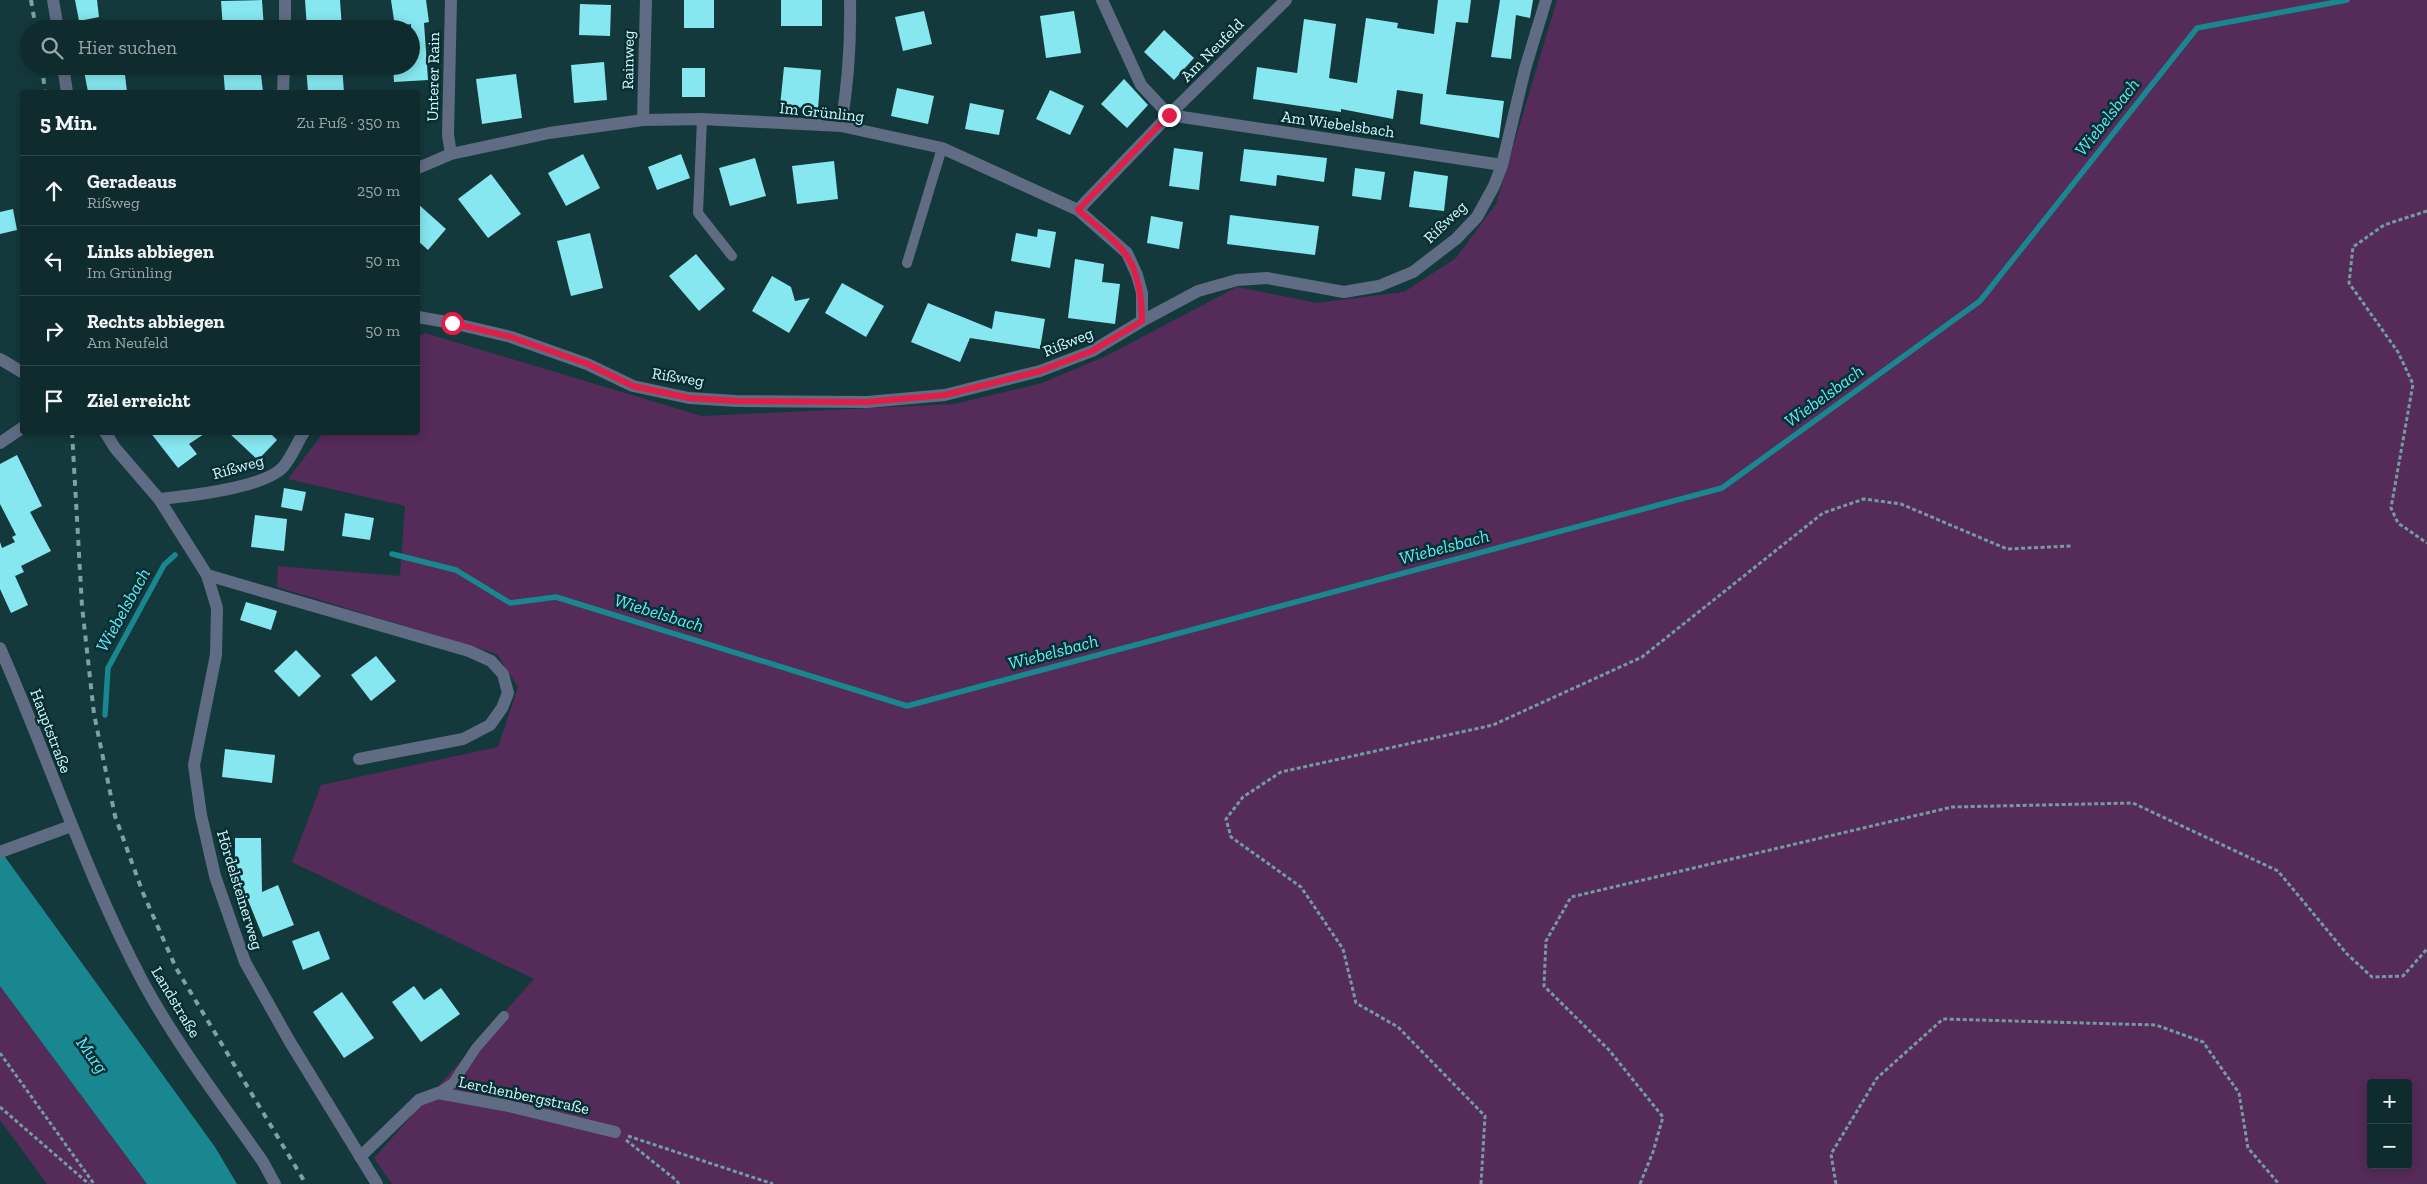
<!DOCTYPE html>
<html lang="de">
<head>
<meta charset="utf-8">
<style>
  :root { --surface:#0f2b2d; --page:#1d3739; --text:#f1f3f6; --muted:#9ba7aa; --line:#2f4749 }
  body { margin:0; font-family:"Zilla Slab",serif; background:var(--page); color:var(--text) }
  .controls { position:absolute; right:15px; bottom:15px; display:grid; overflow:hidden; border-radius:5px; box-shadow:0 2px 12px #0003 }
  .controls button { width:45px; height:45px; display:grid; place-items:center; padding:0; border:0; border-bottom:1px solid var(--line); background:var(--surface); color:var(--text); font:25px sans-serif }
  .stop { position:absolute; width:15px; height:15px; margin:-11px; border:4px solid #e11d48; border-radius:50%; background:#fff }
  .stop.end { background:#e11d48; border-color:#fff; box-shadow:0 1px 5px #0008 }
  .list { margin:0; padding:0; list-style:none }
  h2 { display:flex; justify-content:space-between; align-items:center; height:65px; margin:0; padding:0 20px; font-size:21px }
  h2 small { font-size:16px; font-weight:400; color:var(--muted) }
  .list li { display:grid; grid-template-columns:32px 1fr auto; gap:15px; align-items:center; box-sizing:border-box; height:70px; padding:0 20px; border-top:1px solid var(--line) }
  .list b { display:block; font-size:19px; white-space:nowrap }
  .list p { margin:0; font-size:16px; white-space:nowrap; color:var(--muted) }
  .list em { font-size:16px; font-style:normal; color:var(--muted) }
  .icon { flex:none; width:28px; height:28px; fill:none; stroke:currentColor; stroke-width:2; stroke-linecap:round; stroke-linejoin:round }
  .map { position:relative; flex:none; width:2427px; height:1184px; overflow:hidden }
  .search { position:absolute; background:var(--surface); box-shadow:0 2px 12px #0003; left:20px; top:20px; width:400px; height:55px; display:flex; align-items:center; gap:12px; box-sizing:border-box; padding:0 18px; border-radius:28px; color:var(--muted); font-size:19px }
  .panel { position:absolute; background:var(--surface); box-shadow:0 2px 12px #0003; left:20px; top:90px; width:400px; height:345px; border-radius:5px }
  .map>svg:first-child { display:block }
  .green { fill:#552b59; fill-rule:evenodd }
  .water { fill:#188790 }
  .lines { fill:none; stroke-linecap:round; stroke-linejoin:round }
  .stream { stroke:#188790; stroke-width:5.5 }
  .building { fill:#86e7f0 }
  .path { stroke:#749b9f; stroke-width:3; stroke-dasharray:4 2.5; stroke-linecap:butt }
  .service { stroke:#5f6c84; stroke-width:10 }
  .minor { stroke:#5f6c84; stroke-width:12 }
  .tertiary { stroke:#5f6c84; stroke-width:12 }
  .rail { stroke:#7ba2a5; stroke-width:4; stroke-dasharray:6 6; stroke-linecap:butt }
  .route { stroke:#e11d48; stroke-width:6 }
  .labels { text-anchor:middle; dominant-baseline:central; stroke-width:5; stroke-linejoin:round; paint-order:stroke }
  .street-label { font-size:16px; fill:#d1fafe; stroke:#082e32 }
  .water-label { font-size:18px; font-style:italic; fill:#5fedfb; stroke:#082e32 }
</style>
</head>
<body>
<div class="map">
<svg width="2427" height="1184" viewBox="0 0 2427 1184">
  <rect width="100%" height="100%" fill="#14393c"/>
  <g class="green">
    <path d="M 1557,0 L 2427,0 L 2427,1184 L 392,1184 L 374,1158 L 534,979 L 292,862 L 321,785 L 498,747 L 518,687 L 497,654 L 277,587 L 278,566 L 400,576 L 405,506 L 288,479 L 323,433 L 418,432 L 418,337 L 425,333 L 702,416 L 954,404 L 1042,383 L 1106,356 L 1237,287 L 1317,303 L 1404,292 L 1456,258 L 1496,204 ZM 2371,1083 L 2408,1083 L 2408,1165 L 2371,1165 Z"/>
    <polygon points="0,986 147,1184 47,1184 0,1120"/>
  </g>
  <polygon class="water" points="0,850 215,1147 237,1184 147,1184 0,986"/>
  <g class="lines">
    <g class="stream">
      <polyline points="392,554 456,570 510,603 556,597 907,706 1722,488 1980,301 2197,28 2347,0"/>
      <polyline points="105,715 108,668 164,565 175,555"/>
    </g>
  </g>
  <g class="building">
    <polygon points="75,0 97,0 99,17 79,21"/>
    <polygon points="262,0 264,29 223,29 221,1"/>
    <polygon points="305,0 340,0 342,28 307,29"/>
    <polygon points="391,0 426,0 429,22 424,23 428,80 394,82 393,66 411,66 411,24 395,27"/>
    <rect x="684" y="0" width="30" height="28"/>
    <rect x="781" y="0" width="41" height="26"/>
    <polygon points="1438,0 1471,0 1468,23 1456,22 1446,94 1504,101 1499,138 1420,124 1423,94 1397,90 1393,119 1341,109 1341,112 1253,99 1257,67 1297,73 1304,19 1336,24 1329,78 1357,83 1366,18 1398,23 1397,28 1434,34"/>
    <polygon points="1500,0 1533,0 1530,18 1516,15 1511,59 1491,57"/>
    <polygon points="580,4 611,5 610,36 579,35"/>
    <polygon points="924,11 932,44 903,51 895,17"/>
    <polygon points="1074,11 1081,53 1046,58 1040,16"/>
    <polygon points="1164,30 1194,58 1174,80 1144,52"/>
    <polygon points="604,62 607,100 574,103 571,65"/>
    <polygon points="83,66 124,66 127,92 88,92"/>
    <polygon points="223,66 260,66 263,92 225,92"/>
    <polygon points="306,66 342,66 344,92 308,92"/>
    <polygon points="784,67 821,70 818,109 780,106"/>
    <rect x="682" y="68" width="23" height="29"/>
    <polygon points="516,74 522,118 482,124 476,79"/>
    <polygon points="1124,79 1148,105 1127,128 1101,104"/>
    <polygon points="897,88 934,96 928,124 891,116"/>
    <polygon points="1050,90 1084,106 1070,135 1036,119"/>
    <polygon points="970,103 1004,110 999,135 965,129"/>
    <polygon points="1174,148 1203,152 1199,190 1169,186"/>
    <polygon points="1244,149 1327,158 1324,182 1277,175 1276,186 1240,181"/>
    <polygon points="583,154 600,188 566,206 548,173"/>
    <polygon points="681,154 690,178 657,190 648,167"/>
    <polygon points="755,158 766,196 730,206 719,168"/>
    <polygon points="834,161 838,199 797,204 792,166"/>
    <polygon points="1355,168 1385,172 1381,200 1352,196"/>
    <polygon points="1414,171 1448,176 1444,211 1409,207"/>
    <polygon points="491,174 521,214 488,238 458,199"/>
    <polygon points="418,204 446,229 428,250 418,241"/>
    <polygon points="13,209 17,230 0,234 0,212"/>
    <polygon points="1230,215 1319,226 1315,255 1227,244"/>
    <polygon points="1151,216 1183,222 1179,249 1147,243"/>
    <polygon points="1038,229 1056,232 1050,268 1011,261 1016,233 1037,237"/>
    <polygon points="590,233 603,288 571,296 557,241"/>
    <polygon points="696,254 725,289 699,311 669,276"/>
    <polygon points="1075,259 1104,264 1102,282 1120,284 1115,324 1068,318"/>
    <polygon points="772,276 791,287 795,301 810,298 789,333 752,311"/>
    <polygon points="842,283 884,306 866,337 825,313"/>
    <polygon points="928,303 992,329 995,311 1045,319 1040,349 970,338 960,362 911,342"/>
    <polygon points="150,432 207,432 189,444 197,454 178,468"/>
    <polygon points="228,432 269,432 277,440 258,460"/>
    <polygon points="17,455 42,506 30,512 51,551 21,566 24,572 15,576 28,605 11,613 0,589 0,542 2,548 15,542 12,537 16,535 0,504 0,464"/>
    <polygon points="284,488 306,492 302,511 281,507"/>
    <polygon points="345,513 374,518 370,540 342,536"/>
    <polygon points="255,515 287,519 284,551 251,547"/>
    <polygon points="246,602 277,611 271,630 240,620"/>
    <polygon points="296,650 321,676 299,697 274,671"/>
    <polygon points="376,656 396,681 371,701 351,675"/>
    <polygon points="225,749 275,755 272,783 222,777"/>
    <polygon points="235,838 261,838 262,892 278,885 294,925 263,937 239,878 235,878"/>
    <polygon points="319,931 330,959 303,970 292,941"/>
    <polygon points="414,986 424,1000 441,988 460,1014 421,1042 392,1002"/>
    <polygon points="342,992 374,1038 344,1058 313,1012"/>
  </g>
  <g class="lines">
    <g class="path">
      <polyline points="2427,211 2384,225 2353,247 2349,283 2398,352 2413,384 2391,508 2398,523 2427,543"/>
      <polyline points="0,1053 94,1184"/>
      <polyline points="0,1107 89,1184"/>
      <polyline points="628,1136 773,1184"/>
      <polyline points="626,1140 676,1180 679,1184"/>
      <polyline points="1481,1184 1485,1116 1398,1027 1356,1003 1343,949 1301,887 1231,837 1226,819 1243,797 1281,772 1493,725 1642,657 1823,513 1864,499 1901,504 2007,549 2071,546"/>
      <polyline points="1640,1184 1653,1152 1663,1117 1609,1050 1544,986 1546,941 1571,897 1952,807 2133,803 2278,871 2347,954 2372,977 2403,976 2427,949"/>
      <polyline points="1836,1184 1831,1154 1877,1078 1943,1019 2156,1025 2203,1042 2239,1093 2248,1148 2279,1184"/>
    </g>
    <g class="service">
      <polyline points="702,119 698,213 732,256"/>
      <polyline points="907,263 942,148"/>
      <polyline points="438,1093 453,1083 476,1048 504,1016"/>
    </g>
    <g class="minor">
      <polyline points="53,0 58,29"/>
      <polyline points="451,0 448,135 451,154"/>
      <polyline points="1102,0 1141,85 1169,115 1502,165"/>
      <polyline points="285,29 285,0"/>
      <polyline points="63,66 67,92"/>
      <polyline points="283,92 284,66"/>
      <polyline points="643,120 646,0"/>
      <path d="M 841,126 C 848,84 851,43 850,0"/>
      <polyline points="418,168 451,154 549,133 643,120 702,119 841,126 942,148 1078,210 1127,253 1137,275 1142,293 1142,321"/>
      <polyline points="1078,210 1169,115 1286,0"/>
      <polyline points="418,317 452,323 511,337 587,364 633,386 689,398 736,401 867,402 945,395 1040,371 1092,351 1142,321 1198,291 1237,280 1267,278 1344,292 1379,286 1413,272 1456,239 1477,217 1494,186 1502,165 1525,69 1546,0"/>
      <polyline points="0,359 22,372"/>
      <polyline points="105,432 115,448 159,499 207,575 217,608 216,655 194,765 201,815 215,876 245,962 290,1042 377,1184"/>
      <polyline points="0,443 22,428"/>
      <path d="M 159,499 C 188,496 266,488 284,466 C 292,456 297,443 304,432"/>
      <polyline points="207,575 469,651 491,661 503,674 508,693 502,708 490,725 463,739 359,759"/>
      <polyline points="360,1157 419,1100 438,1093 509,1106 615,1132"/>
    </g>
    <g class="tertiary">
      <path d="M 0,648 C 49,759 86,875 143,982 C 177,1045 222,1103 263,1162 L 275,1184"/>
      <polyline points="0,852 71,826"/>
    </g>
    <g class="rail">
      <polyline points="31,0 36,29"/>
      <polyline points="42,66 45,92"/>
      <polyline points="72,432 82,606 94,714 115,816 143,893 176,968 306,1184"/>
    </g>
  </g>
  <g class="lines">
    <path class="route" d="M 452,323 L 511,337 L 588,364 L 633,386 L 689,398 L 736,401 L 867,402 L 945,395 L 1040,371 L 1092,351 L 1142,321 C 1141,257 1124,249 1078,210 L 1169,115"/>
  </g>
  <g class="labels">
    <g class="street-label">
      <text transform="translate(1212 50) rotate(-45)">Am Neufeld</text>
      <text transform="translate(628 60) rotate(-89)">Rainweg</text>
      <text transform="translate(433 77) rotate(-89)">Unterer Rain</text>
      <text transform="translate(822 112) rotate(6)">Im Grünling</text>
      <text transform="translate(1338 124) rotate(8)">Am Wiebelsbach</text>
      <text transform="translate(1445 222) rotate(-44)">Rißweg</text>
      <text transform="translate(1068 342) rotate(-22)">Rißweg</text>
      <text transform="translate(678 377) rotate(9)">Rißweg</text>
      <text transform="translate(238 467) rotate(-16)">Rißweg</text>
      <text transform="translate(51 731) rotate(69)">Hauptstraße</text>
      <text transform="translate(240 890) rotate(73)">Hördelsteinerweg</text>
      <text transform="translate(176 1002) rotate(59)">Landstraße</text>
      <text transform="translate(524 1095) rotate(12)">Lerchenbergstraße</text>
    </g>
    <g class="water-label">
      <text transform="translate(2107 117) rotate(-52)">Wiebelsbach</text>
      <text transform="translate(1824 396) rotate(-36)">Wiebelsbach</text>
      <text transform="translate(1444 547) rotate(-15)">Wiebelsbach</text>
      <text transform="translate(123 610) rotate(-61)">Wiebelsbach</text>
      <text transform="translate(659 613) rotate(17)">Wiebelsbach</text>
      <text transform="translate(1053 652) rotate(-15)">Wiebelsbach</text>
      <text transform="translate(92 1055) rotate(54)">Murg</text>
    </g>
  </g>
</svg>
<div class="controls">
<button>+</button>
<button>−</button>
</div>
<div class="stop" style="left:452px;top:323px"></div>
<div class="stop end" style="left:1169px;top:115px"></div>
<div class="search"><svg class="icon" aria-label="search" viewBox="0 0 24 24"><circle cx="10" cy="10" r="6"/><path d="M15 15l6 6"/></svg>Hier suchen</div>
<section class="panel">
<h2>5 Min.<small>Zu Fuß · 350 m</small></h2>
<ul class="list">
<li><svg class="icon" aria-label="ahead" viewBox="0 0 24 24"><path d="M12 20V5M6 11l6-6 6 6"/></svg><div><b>Geradeaus</b><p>Rißweg</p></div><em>250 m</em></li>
<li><svg class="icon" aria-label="left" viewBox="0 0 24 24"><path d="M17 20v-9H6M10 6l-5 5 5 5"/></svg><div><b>Links abbiegen</b><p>Im Grünling</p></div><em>50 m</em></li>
<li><svg class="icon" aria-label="right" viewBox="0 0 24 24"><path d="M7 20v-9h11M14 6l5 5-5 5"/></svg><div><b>Rechts abbiegen</b><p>Am Neufeld</p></div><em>50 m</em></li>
<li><svg class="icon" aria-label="arrive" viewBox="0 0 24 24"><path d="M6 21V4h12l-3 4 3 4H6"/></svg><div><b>Ziel erreicht</b></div></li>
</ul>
</section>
</div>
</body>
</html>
